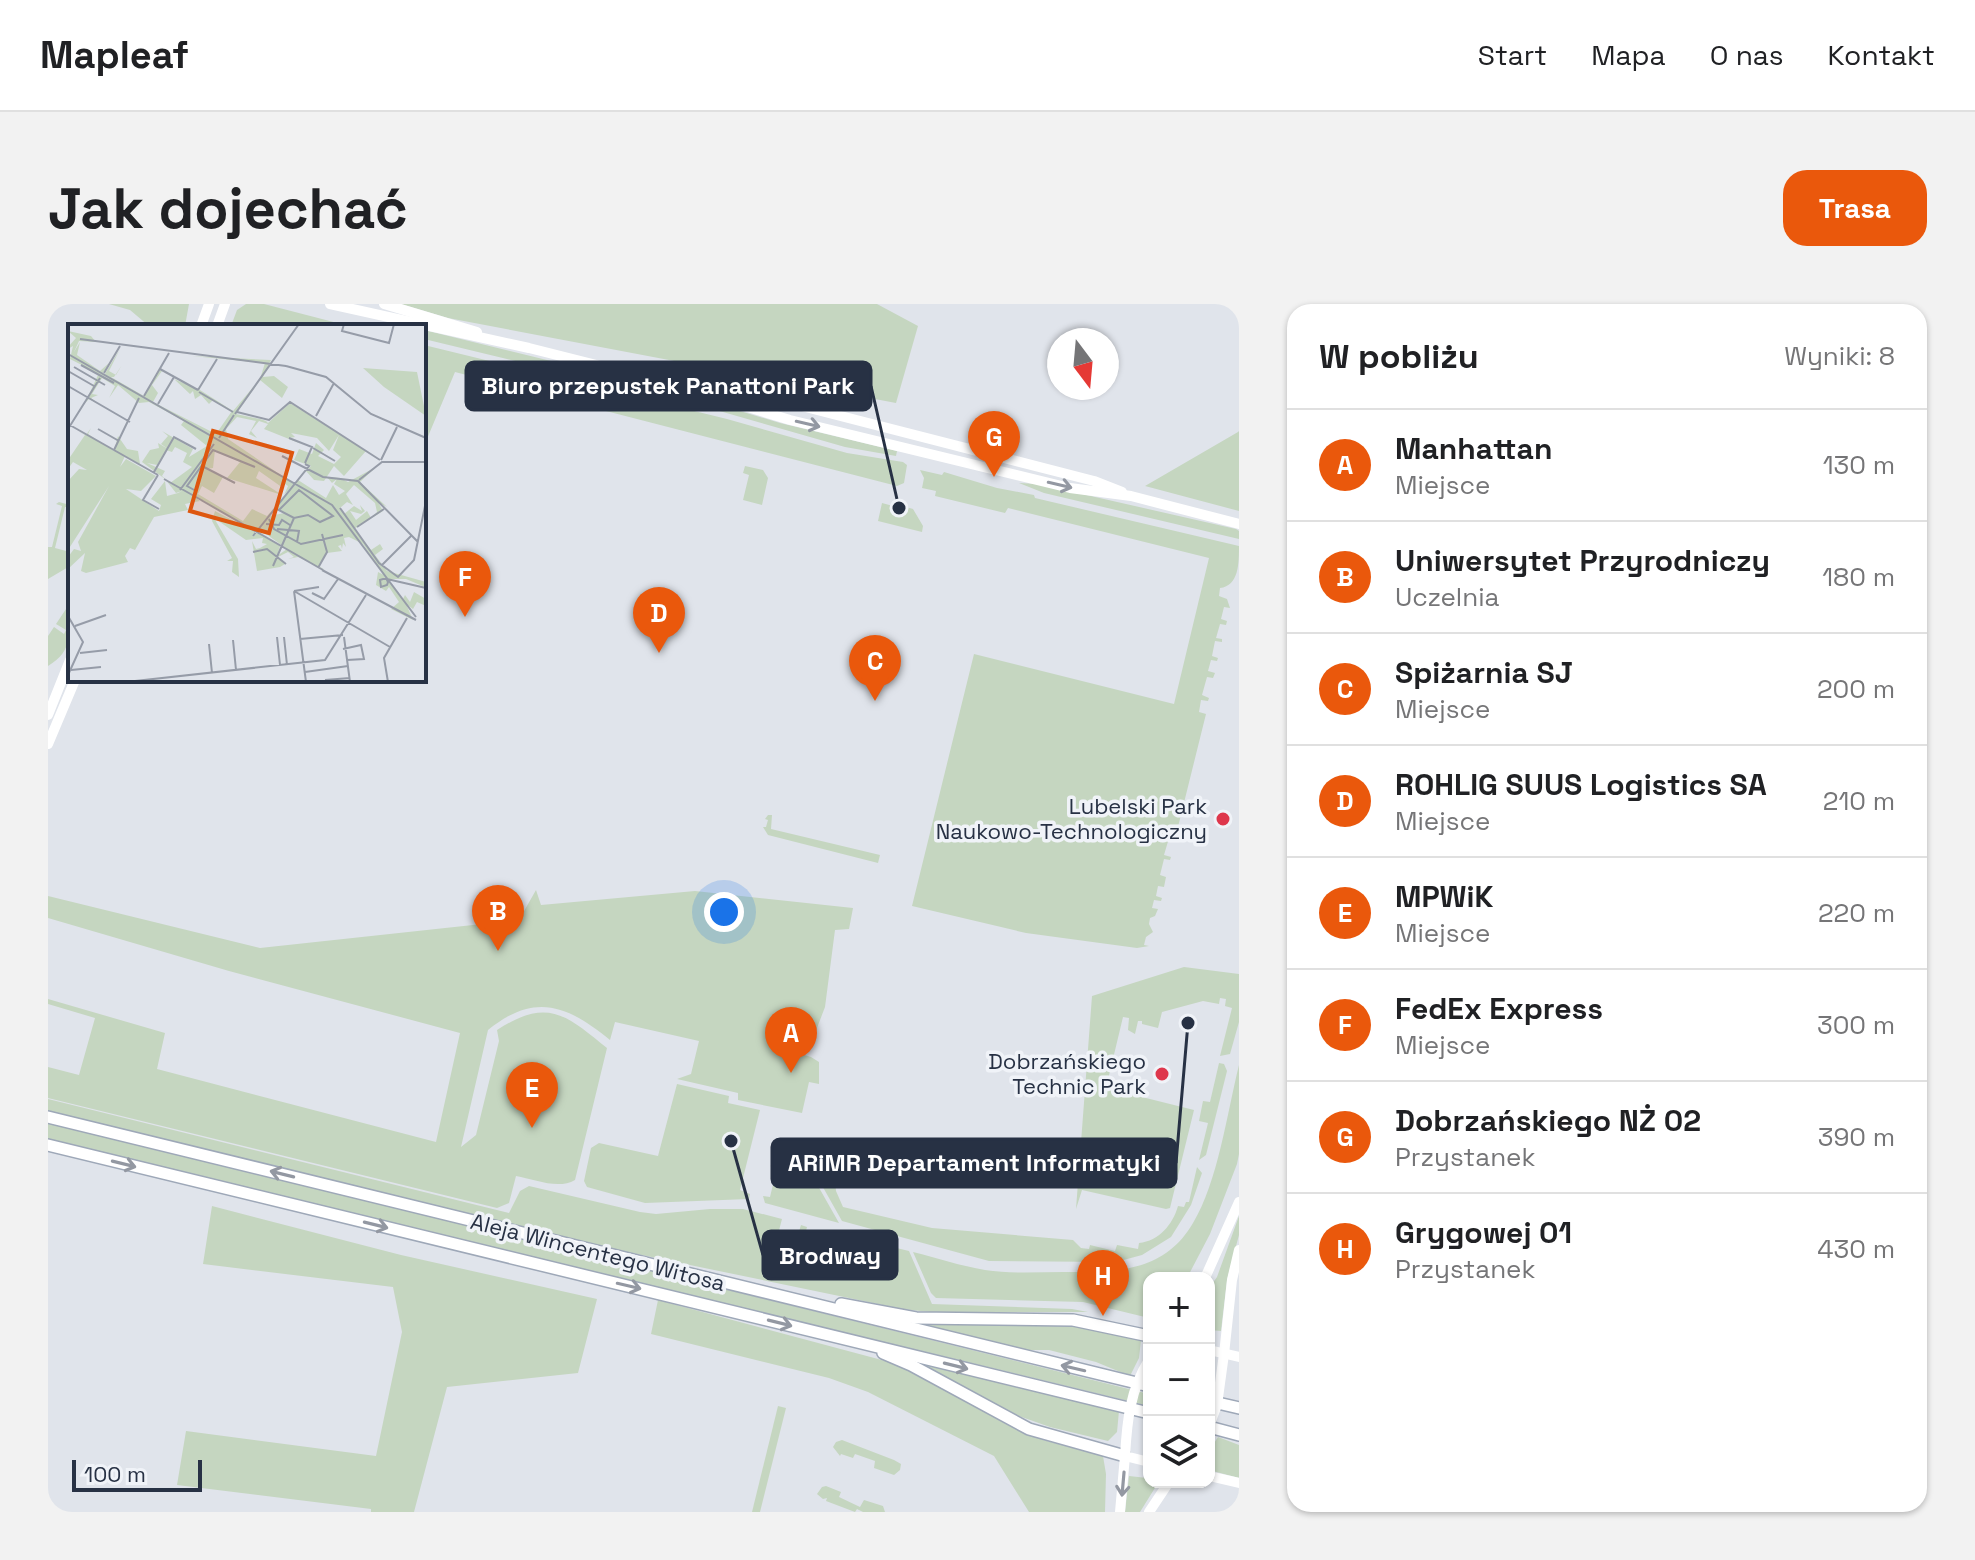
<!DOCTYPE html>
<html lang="pl">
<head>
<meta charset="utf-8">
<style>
  :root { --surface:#fff; --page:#f2f2f2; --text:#202124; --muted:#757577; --line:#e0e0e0; --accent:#ea580c }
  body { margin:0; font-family:"Space Grotesk",sans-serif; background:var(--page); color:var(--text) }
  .controls { position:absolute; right:24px; bottom:24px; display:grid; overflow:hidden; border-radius:16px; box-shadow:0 2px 6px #0004 }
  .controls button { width:72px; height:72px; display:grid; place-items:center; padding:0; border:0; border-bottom:2px solid var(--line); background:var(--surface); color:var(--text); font:40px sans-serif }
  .compass { position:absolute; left:999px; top:24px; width:72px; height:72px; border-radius:50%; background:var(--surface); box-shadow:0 2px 6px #0004; rotate:164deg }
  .scale { position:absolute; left:24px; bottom:20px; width:130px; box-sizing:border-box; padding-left:8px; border:4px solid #273144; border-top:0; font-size:22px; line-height:28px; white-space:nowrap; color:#273144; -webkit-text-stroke:6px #f0f3f8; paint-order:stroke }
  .you { position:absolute; left:676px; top:608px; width:28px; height:28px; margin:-20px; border:6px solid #fff; border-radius:50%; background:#1a73e8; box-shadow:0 0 0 12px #1a73e833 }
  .badge { display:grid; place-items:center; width:52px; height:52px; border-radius:50%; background:var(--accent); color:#fff; font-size:26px; font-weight:700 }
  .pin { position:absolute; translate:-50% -66px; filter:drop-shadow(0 2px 4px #0008) }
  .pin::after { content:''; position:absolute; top:42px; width:28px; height:24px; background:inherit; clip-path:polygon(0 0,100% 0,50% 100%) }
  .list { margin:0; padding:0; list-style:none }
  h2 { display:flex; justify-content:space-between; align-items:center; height:104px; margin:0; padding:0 32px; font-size:34px }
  h2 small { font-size:26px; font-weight:400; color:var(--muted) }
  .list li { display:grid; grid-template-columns:52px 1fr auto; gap:24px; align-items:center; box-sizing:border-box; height:112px; padding:0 32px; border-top:2px solid var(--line) }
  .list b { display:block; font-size:30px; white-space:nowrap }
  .list p { margin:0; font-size:26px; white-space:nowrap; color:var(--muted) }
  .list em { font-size:26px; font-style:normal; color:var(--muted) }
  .icon { flex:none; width:44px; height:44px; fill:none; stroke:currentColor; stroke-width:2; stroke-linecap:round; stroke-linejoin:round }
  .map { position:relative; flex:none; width:1191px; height:1208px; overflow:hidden; border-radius:24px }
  header { display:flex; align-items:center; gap:48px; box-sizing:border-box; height:112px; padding:0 40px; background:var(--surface); border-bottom:2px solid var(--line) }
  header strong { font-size:38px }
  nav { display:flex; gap:44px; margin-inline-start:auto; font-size:28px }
  .intro { display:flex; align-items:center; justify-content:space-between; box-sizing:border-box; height:192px; padding:0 48px }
  h1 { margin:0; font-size:56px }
  .button { padding:20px 36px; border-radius:24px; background:var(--accent); color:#fff; font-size:28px; font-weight:700 }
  main { display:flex; gap:48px; padding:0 48px }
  aside { flex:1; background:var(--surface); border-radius:24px; box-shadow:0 2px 6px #0004 }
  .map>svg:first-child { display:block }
  .green { fill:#c5d6c0 }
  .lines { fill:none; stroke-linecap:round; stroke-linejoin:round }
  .primary-casing { stroke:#9ea8b8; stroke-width:14 }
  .secondary { stroke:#fff; stroke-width:10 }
  .primary { stroke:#fff; stroke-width:11 }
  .secondary-bridge { stroke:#fff; stroke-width:10 }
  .oneway { stroke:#9398a2 }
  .poi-dot { fill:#de374c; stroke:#f0f3f8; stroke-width:3 }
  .labels { text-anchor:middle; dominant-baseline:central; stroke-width:7; stroke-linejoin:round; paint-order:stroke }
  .poi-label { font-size:22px; fill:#273144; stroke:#f0f3f8; text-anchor:end }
  .street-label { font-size:22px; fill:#273144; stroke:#f0f3f8 }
  .inset-road { fill:none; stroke:#969ca8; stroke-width:2 }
  .view { fill:#de570f; fill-opacity:0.15; stroke:#de570f; stroke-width:4 }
  .inset-edge { fill:none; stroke:#273144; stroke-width:4 }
  .leader { fill:none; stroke:#273144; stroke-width:3 }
  .callout-dot { fill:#273144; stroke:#f0f3f8; stroke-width:3 }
  .callout { fill:#273144; stroke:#273144; stroke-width:3 }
  .callout-label { font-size:24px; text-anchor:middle; font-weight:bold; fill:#fff }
</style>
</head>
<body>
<header>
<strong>Mapleaf</strong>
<nav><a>Start</a><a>Mapa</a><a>O nas</a><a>Kontakt</a></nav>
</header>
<div class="intro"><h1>Jak dojechać</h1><a class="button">Trasa</a></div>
<main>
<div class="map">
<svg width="1191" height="1208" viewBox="0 0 1191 1208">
  <rect width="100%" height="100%" fill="#e0e4eb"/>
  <g class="green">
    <polygon points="61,0 141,0 137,22 101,22 82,6"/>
    <polygon points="198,0 216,0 301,22 183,22 189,6"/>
    <polygon points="353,0 829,0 870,22 848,99 400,14"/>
    <polygon points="376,26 626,87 732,119 849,147 848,152 797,143 647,100 376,35"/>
    <polygon points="376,41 679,115 799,149 855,158 859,161 856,179 849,182 407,68 376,142"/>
    <polygon points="1191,127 1191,207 1097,182 1190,128"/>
    <polygon points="697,162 715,166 720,174 714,201 695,196 701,171 695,169"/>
    <path d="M 872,166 L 894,171 L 896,168 L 949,184 L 986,191 L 987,194 L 1191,242 C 1191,259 1191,282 1172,284 L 1171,292 L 1179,295 L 1182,304 L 1176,303 L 1173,315 L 1179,317 L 1178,321 L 1172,320 L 1168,334 L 1174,335 L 1174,338 L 1167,337 L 1164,352 L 1170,354 L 1169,357 L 1163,356 L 1160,367 L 1167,369 L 1165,374 L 1159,373 L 1154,391 L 1161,394 L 1160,397 L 1153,396 L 1151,408 L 1158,410 L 1127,535 L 1121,534 L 1116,551 L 1123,553 L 1122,556 L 1116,555 L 1112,571 L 1118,573 L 1116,583 L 1110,582 L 1108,592 L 1114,594 L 1113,597 L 1106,596 L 1104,604 L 1110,605 L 1107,612 L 1102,614 L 1101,620 L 1105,628 L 1098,633 L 1096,641 L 1101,642 L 1089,644 L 978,629 L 864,602 L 926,350 L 1126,400 L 1161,254 L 960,204 L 957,209 L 887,192 L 888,187 L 874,184 L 876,174 Z"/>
    <polygon points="971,179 990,180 1188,225 1191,227 1191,235 996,189"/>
    <polygon points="11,198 22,201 22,203 17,203 7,244 22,248 22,262 0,275 0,243 4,243 14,202 8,200"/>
    <polygon points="834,199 845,202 844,207 856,209 858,203 865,205 875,222 874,228 830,217"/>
    <path d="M 22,299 C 22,326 26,347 0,362 L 0,332 L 6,323 L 16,330 L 18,326 L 8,320 Z"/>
    <polygon points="720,511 724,511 723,525 832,551 830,559 720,531 715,523 718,523 720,516 717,515"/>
    <path d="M 488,586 L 493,601 L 647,587 L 805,604 L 801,625 L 787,626 L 777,703 L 764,737 L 740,731 L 736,745 L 763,753 L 771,758 L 771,780 L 761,778 L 754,809 L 690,796 L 690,789 L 629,775 L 643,770 L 651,737 L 567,718 L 562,736 C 519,701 487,688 440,726 L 413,843 L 428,831 L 451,737 L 449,726 C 500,693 518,711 559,744 L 527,876 C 510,886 486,875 468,872 L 461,899 L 449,904 L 0,794 L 0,763 L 31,771 L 47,714 L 0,700 L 0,695 L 117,729 L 109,765 L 388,838 L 412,729 L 181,667 L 0,614 L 0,592 L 212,644 L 471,616 Z"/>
    <polygon points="1136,663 1191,670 1191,718 1182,750 1172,752 1184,704 1177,702 1178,695 1172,694 1171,700 1155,697 1114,708 1110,724 1094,720 1094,717 1090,717 1087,730 1080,726 1081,714 1075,713 1058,784 1146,806 1122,904 1118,905 1034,886 1028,905 1044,692"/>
    <polygon points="1171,759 1176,760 1179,767 1158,851 1151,856 1160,819 1151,817 1155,797 1162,798"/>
    <path d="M 1191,761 L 1191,850 L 1189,860 L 1162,930 L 1139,974 L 1101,974 L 1101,1014 L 1035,998 L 888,994 L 883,989 L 865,948 C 889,954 913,962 937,966 C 963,970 990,968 1016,968 C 1067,968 1116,969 1145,919 C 1170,878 1179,809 1191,761 Z"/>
    <polygon points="629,780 681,792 680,799 712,806 692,886 702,890 701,895 597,899 539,883 536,877 543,844 551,839 610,852"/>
    <polygon points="0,795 461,909 472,887 481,882 592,908 608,910 662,905 695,905 734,915 728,938 746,943 753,921 759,923 753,946 798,956 804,938 811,935 861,947 884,1000 1024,1005 1040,1008 882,1008 854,1005 536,939 0,809"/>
    <polygon points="0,820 13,821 1101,1090 1101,1102 0,836"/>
    <polygon points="732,858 761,866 791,919 717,899 715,892 722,893 729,864 722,862"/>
    <path d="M 763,862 L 786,867 L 788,887 L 795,903 L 884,924 L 1025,936 L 1033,944 L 1041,945 L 1042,941 L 1067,947 L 1069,941 L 1090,945 L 1091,939 C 1111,937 1125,920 1130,902 L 1136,903 L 1138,898 L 1141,898 L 1149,863 L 1154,869 L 1143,901 L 1123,933 L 1094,951 L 1068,958 L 941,957 L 794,917 Z"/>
    <polygon points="164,902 353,951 549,995 530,1069 399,1083 366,1208 323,1208 323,1205 129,1181 138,1127 328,1152 354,1028 345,983 155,960"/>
    <polygon points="1191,912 1191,931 1179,976 1173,1027 1161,1026 1161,984 1169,973"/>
    <polygon points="610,996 845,1059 995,1136 1055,1152 1058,1170 1057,1208 981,1208 946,1152 820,1088 781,1074 603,1030"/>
    <polygon points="861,1018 1013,1020 1051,1025 1093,1036 1091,1054 1082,1072 1048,1058 1001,1046 974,1046"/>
    <polygon points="866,1058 1071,1107 1069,1128 1060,1137 1002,1123 968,1111"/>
    <polygon points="730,1102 738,1104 712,1208 704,1208"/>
    <polygon points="1170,1133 1191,1141 1191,1174 1161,1166 1161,1147"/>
    <polygon points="794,1136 846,1156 853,1160 852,1166 846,1171 826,1164 827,1157 807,1150 805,1154 793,1150 792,1152 785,1143 788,1138"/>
    <polygon points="1081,1172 1099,1174 1101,1178 1110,1179 1092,1208 1077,1208"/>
    <polygon points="778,1182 793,1188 791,1193 812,1203 816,1196 835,1202 837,1208 815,1208 809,1205 807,1208 778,1197 779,1194 775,1195 769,1190 774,1183"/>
  </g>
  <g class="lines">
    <g class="primary-casing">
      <g id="primary">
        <polyline points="0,813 1101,1082"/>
        <polyline points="0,841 1101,1109"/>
        <polyline points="793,1000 868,1014 1025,1016 1101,1032"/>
        <polyline points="835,1049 863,1061 981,1125 1077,1152"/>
        <polyline points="1161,1097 1191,1104"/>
        <polyline points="1161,1123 1191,1131"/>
      </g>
    </g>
    <g class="secondary">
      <polyline points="282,0 481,44 628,81 742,116 1022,184 1083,192 1191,220"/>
      <polyline points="336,0 429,28"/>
      <polyline points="153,22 161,0"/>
      <polyline points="169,22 177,0"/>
      <polyline points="651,84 742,99 1046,177 1074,188"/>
      <polyline points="0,411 22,356"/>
      <polyline points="0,440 27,376"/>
      <polyline points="1157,974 1191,898"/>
      <polyline points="1161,1046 1191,1053"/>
      <polyline points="1176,1050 1184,976 1191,946"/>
      <polyline points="1161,1172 1191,1179"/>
      <polyline points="1072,1208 1077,1152 1101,1158"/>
      <polyline points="1101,1208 1121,1178"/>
    </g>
    <use href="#primary" class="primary"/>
    <g class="secondary-bridge">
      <polyline points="1161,1122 1169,1101 1176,1050"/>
      <path d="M 1077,1152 C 1079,1117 1082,1086 1101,1056"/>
    </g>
  </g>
  <defs><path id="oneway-shaft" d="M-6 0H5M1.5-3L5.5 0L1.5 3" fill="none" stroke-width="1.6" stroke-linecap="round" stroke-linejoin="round" transform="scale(2)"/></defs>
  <g class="oneway">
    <use href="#oneway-shaft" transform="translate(760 120) rotate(13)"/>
    <use href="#oneway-shaft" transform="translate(1012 181) rotate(13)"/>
    <use href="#oneway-shaft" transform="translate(76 860) rotate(14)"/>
    <use href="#oneway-shaft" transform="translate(234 870) rotate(-166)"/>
    <use href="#oneway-shaft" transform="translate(328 921) rotate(14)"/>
    <use href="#oneway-shaft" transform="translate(581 982) rotate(13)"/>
    <use href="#oneway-shaft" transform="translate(732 1019) rotate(14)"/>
    <use href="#oneway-shaft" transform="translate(908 1062) rotate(14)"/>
    <use href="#oneway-shaft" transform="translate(1025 1064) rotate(-167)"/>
    <use href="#oneway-shaft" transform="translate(1075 1180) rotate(95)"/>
  </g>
  <g class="poi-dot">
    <circle cx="1175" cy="515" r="8"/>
    <circle cx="1114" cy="770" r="8"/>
  </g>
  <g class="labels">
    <g class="poi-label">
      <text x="1159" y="502">Lubelski Park<tspan x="1159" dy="25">Naukowo-Technologiczny</tspan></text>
      <text x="1098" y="757">Dobrzańskiego<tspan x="1098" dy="25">Technic Park</tspan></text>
    </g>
    <g class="street-label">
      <text transform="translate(550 948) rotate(14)">Aleja Wincentego Witosa</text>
    </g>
  </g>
  <g transform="translate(20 20)">
    <rect width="358" height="358" fill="#e0e4eb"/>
    <path d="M 0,7 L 23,12 L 28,18 L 11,17 L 6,28 L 12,18 L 9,31 L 32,47 L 41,39 L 35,49 L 37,50 L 38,48 L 52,25 L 41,47 L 48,51 L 54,41 L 46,53 L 43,53 L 76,72 L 92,46 L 94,47 L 84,61 L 90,69 L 85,78 L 148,110 L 164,87 L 145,76 L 141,80 L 133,71 L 127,75 L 125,67 L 122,70 L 106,55 L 132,66 L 165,87 L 192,55 L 197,39 L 124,32 L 203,36 L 195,53 L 206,52 L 220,63 L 214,74 L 192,56 L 168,90 L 192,95 L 198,97 L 200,99 L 222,79 L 298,127 L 276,152 L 266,142 L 256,157 L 246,156 L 238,147 L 243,142 L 226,136 L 231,125 L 244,130 L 248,119 L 256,126 L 250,132 L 266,140 L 273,133 L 265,126 L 271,111 L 261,127 L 249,114 L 223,109 L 227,113 L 221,114 L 236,121 L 196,105 L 200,100 L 191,97 L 183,107 L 189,114 L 181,110 L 174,123 L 188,97 L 169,93 L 158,105 L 160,115 L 226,160 L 216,171 L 220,162 L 214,158 L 215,164 L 191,147 L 188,154 L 214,171 L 159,154 L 172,138 L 147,126 L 145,144 L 138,145 L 155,153 L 146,169 L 134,162 L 130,170 L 175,197 L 184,185 L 199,192 L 207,183 L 189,207 L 125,171 L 132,177 L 117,180 L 120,186 L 86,193 L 67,226 L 62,224 L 57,232 L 60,238 L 18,249 L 13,247 L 17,229 L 0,245 L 0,233 L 6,225 L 13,227 L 10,218 L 41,162 L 0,226 L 0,157 L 11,145 L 19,146 L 5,138 L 0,145 L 0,136 L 17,111 L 10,107 L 18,111 L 23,104 L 20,110 L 46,127 L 50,112 L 59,125 L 70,127 L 72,140 L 57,132 L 52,143 L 58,135 L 88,152 L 73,167 L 58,165 L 91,187 L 93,181 L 83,175 L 97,157 L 99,172 L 110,169 L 114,167 L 108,169 L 97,155 L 74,138 L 82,126 L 91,124 L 90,119 L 100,125 L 93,120 L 100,112 L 94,107 L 125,125 L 121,133 L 139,122 L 113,101 L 116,97 L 81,78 L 71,79 L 50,61 L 41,74 L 47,62 L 34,54 L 24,70 L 30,71 L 23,74 L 32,81 L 21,75 L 17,79 L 30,51 L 43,56 L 2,35 L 5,22 L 0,25 L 0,23 L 8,14 ZM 107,123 L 119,129 L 115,138 L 124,143 L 102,159 L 94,152 L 97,147 L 79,139 L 89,141 L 98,126 L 104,128 ZM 295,44 L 349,48 L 358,92 L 316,63 ZM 308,143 L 292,158 L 319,183 L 310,178 L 315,187 L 286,205 L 303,226 L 312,220 L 315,225 L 307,231 L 319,247 L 358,258 L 357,263 L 338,255 L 313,255 L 321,256 L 335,275 L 337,271 L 342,278 L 346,268 L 358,275 L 358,282 L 349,278 L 345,285 L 338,280 L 345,296 L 323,285 L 331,278 L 321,263 L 318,267 L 308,261 L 310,248 L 316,251 L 295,220 L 281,213 L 276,214 L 278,223 L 275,219 L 274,225 L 273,221 L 270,222 L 274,227 L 259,229 L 251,242 L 257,246 L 230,233 L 220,235 L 226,233 L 220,228 L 210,233 L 217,240 L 212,243 L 189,247 L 184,217 L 188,225 L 192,224 L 199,220 L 194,219 L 195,214 L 178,216 L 146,194 L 170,235 L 171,253 L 164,248 L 165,237 L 159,237 L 164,234 L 144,197 L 147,187 L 187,208 L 185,213 L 189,209 L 212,222 L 209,232 L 219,225 L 191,205 L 202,192 L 216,189 L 209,183 L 230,156 L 258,174 L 265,161 L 271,171 L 277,167 L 266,160 L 269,155 L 264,159 L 259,153 L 272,154 L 280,158 ZM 286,161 L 307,179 L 309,188 L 303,194 L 299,187 L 288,196 L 282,187 L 293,190 L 297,187 L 292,181 L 294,187 L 286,182 L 276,190 L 272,184 L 279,178 L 285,181 L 278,170 Z" fill="#c5d6c0" fill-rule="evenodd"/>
    <path class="inset-road" d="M 276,0 L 274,7 L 321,19 L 326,0M 12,15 L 218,42M 0,30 L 264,181 L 348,293M 13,41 L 46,59M 218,42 L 258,53 L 303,90 L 358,114M 6,43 L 37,61M 92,45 L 130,66M 0,47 L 26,62M 36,49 L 52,22M 0,62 L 62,98M 130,66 L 149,35M 131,68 L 165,88M 76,72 L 101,29M 90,80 L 106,53M 169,88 L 201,96 L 222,78 L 312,136M 167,90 L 231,0M 248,92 L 266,59M 0,100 L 90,151M 0,105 L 32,54M 30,105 L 51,117M 151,114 L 166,91M 221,114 L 244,123 L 237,139M 245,124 L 267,137M 46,126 L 71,74M 214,132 L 255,153 L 290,157 L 350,218M 313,136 L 329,103M 134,142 L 167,159M 86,148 L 106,113 L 128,125M 90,151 L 75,176 L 91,185M 96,155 L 135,177M 291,156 L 314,138 L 358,138M 112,166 L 146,120M 125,172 L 128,167 L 119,162 L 145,126 L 187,143M 133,176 L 255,246M 207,184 L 226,194 L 240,191 L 252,198 L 265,192 L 231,166 L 211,186M 272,184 L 311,239 L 330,253 L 346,236 L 358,177M 201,195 L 206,205 L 233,220 L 275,211M 198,200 L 211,201 L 214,196 L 222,201M 289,203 L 316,185M 209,205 L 231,207 L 229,218M 185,212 L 241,142 L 237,140M 185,228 L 199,225 L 218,240M 314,241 L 343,212M 205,242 L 226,194M 250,244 L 259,228 L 254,210M 254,246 L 348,296M 318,254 L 320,258 L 319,261 L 313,263 L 312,256 L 315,255 L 319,255 L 358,264M 226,267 L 322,323M 226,267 L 238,358M 226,267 L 251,263M 244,269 L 256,275 L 270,255M 0,292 L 15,318 L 0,351M 7,302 L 38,291M 209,313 L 212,341M 216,313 L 219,341M 276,313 L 282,358M 232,315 L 275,311M 165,316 L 168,346M 141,320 L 144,349M 275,325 L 293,321 L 296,335 L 279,336M 12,329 L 39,326M 3,346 L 33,343M 237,348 L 280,342M 257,356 L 282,354M 58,358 L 257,336 L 298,271M 320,358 L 316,334 L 339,294"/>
    <path class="view" d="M 145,107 L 224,129 L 201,209 L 122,187 Z"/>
    <rect width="358" height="358" class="inset-edge"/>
  </g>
  <path class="leader" d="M851 204L823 82M1140 719L1128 859M683 837L715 951"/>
  <g class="callout-dot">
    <circle cx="851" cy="204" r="8"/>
    <circle cx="1140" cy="719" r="8"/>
    <circle cx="683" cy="837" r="8"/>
  </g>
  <g class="callout">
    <rect x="418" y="58" width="405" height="48" rx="8"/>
    <rect x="724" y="835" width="404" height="48" rx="8"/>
    <rect x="715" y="927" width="134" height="48" rx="8"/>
  </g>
  <g class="callout-label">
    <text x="620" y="90">Biuro przepustek Panattoni Park</text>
    <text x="926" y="867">ARiMR Departament Informatyki</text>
    <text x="782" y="960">Brodway</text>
  </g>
</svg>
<div class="controls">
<button>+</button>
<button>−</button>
<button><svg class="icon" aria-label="layers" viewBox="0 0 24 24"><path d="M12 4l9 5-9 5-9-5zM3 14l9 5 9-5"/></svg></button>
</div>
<svg class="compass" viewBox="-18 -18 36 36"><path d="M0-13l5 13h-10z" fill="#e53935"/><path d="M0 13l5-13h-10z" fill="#757577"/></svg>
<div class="scale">100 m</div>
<div class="you"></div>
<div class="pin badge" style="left:743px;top:769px">A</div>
<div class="pin badge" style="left:450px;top:647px">B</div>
<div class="pin badge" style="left:827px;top:397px">C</div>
<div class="pin badge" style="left:611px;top:349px">D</div>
<div class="pin badge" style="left:484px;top:824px">E</div>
<div class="pin badge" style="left:417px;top:313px">F</div>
<div class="pin badge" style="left:946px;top:173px">G</div>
<div class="pin badge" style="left:1055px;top:1012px">H</div>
</div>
<aside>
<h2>W pobliżu<small>Wyniki: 8</small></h2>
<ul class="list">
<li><span class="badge">A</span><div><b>Manhattan</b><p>Miejsce</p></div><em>130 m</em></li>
<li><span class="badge">B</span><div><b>Uniwersytet Przyrodniczy</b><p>Uczelnia</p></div><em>180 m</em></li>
<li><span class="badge">C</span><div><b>Spiżarnia SJ</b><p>Miejsce</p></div><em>200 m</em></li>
<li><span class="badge">D</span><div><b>ROHLIG SUUS Logistics SA</b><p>Miejsce</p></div><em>210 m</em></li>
<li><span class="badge">E</span><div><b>MPWiK</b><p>Miejsce</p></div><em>220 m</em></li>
<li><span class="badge">F</span><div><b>FedEx Express</b><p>Miejsce</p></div><em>300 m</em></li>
<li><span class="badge">G</span><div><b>Dobrzańskiego NŻ 02</b><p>Przystanek</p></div><em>390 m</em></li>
<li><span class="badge">H</span><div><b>Grygowej 01</b><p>Przystanek</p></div><em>430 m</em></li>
</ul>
</aside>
</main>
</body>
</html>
